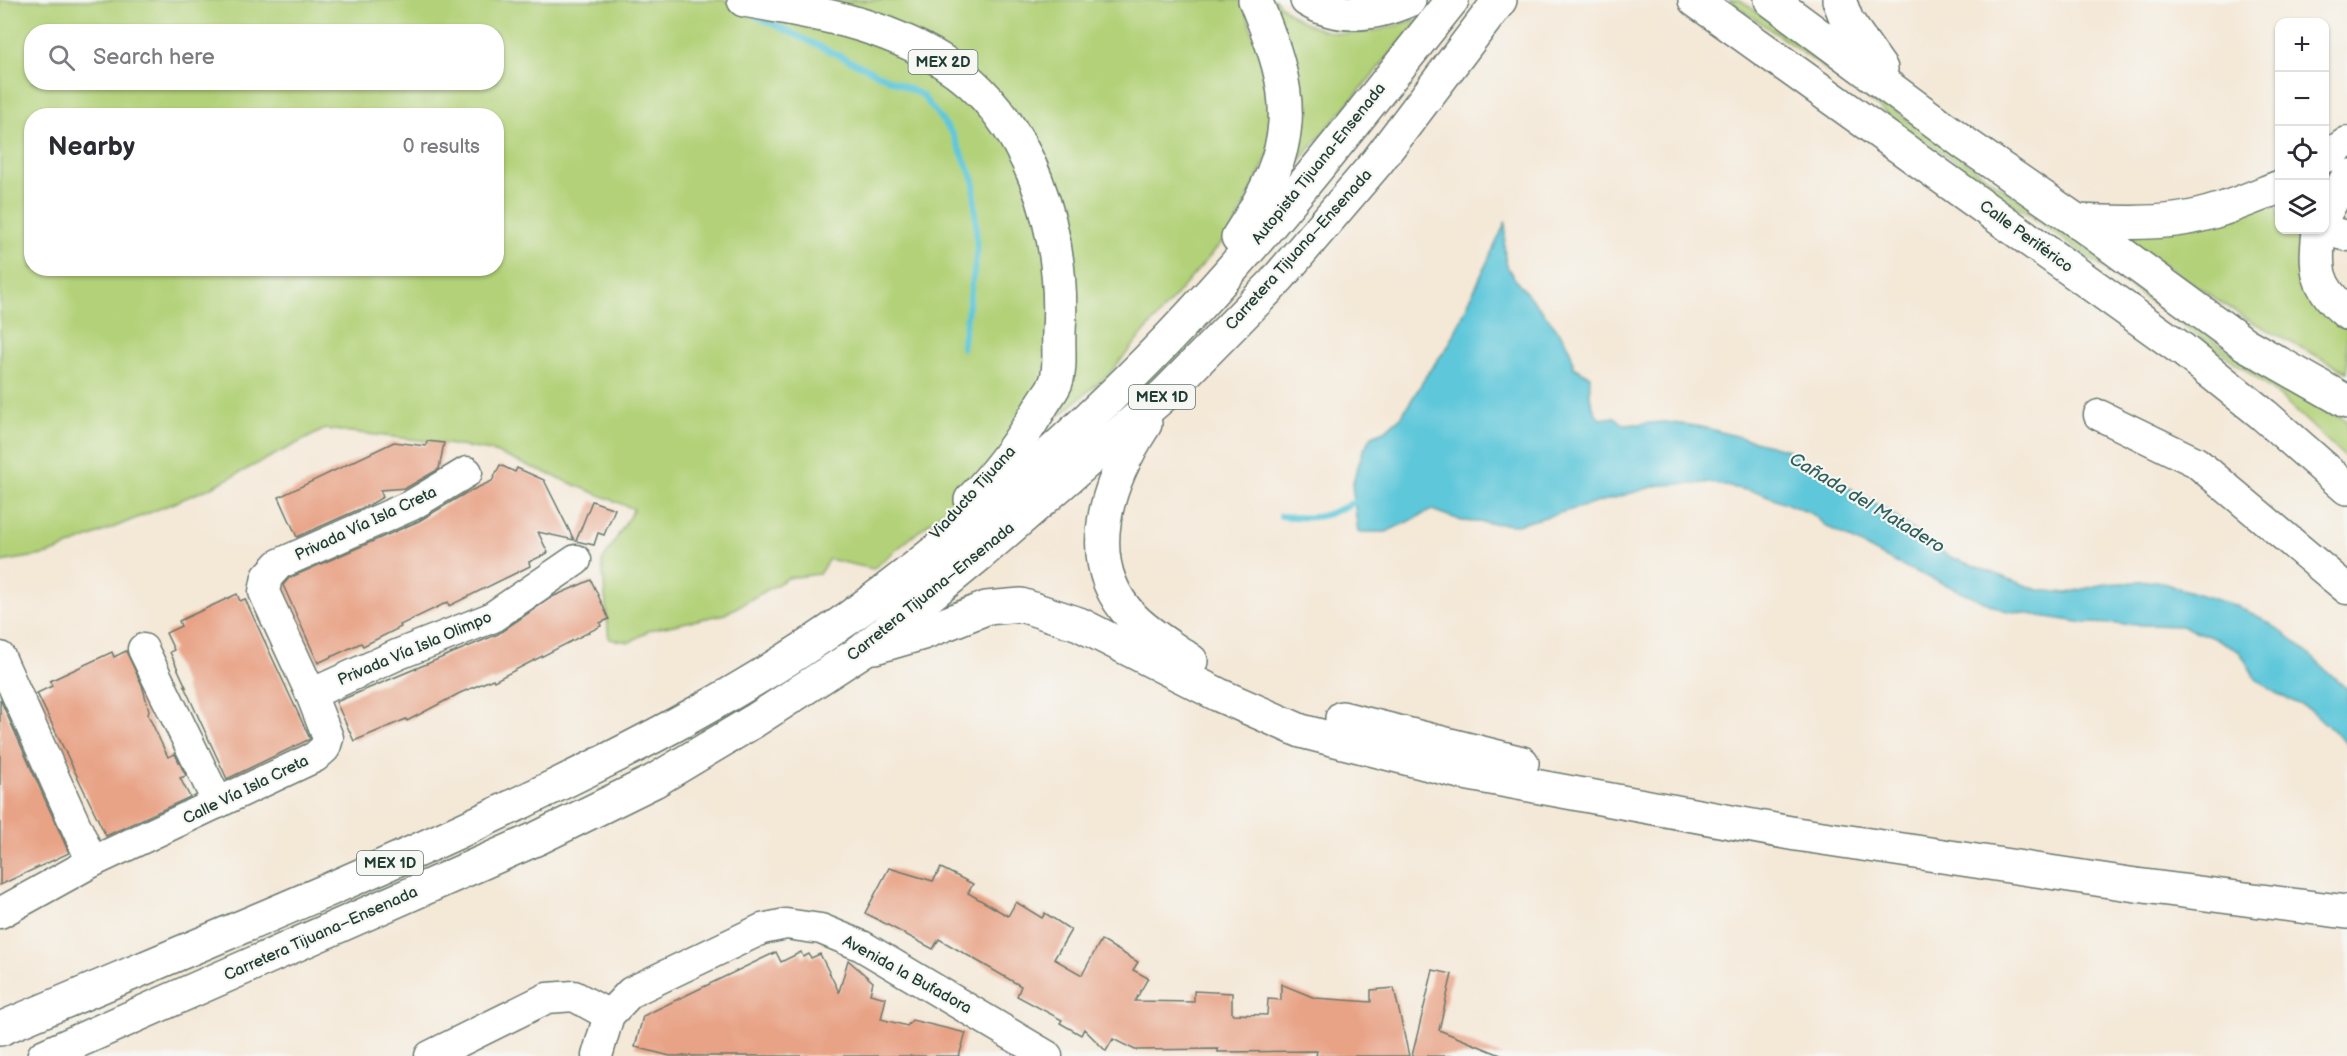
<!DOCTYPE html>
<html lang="en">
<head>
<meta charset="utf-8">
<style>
  :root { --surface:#fff; --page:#f2f2f3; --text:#2b2b33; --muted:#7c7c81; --line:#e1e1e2 }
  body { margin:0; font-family:"Balsamiq Sans",sans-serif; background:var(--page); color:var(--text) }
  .controls { position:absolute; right:18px; top:18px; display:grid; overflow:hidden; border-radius:12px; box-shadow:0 2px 4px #0004 }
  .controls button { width:54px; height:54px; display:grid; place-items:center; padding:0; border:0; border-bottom:2px solid var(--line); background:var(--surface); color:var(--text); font:30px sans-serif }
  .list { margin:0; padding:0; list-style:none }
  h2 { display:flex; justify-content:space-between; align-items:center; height:78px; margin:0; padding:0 24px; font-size:26px }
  h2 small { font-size:20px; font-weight:400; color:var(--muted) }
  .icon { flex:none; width:33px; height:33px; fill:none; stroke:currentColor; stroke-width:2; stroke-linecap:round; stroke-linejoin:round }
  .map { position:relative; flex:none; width:2347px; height:1056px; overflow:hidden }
  .search { position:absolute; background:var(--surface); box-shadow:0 2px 4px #0004; left:24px; top:24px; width:480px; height:66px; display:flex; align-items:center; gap:15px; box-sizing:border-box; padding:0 21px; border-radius:24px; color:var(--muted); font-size:22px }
  .panel { position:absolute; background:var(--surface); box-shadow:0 2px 4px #0004; left:24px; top:108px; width:480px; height:168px; border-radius:24px }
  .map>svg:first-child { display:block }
  .green { fill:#b2d178; stroke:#688756; stroke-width:1.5; fill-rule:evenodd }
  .water { fill:#5ec7da; stroke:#3e8287; stroke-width:1.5 }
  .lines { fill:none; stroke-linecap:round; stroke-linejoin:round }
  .stream { stroke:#5ec7da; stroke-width:6 }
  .building { fill:#e8a386 }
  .minor-casing { stroke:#6a796d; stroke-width:33 }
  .highway-casing { stroke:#6a796d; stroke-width:36 }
  .minor { stroke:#fff; stroke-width:30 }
  .highway { stroke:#fff; stroke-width:33 }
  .labels { text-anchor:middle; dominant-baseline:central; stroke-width:4.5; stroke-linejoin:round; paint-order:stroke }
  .shield { fill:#f6f6f2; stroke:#60746d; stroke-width:1.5 }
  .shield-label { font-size:15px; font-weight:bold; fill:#1f3d34 }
  .street-label { font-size:16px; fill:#1f3d34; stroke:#f6f6f2 }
  .water-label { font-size:18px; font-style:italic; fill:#2f605e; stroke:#f6f6f2 }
</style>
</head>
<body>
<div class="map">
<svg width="2347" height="1056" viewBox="0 0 2347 1056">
  <rect width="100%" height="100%" fill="#f6f6f2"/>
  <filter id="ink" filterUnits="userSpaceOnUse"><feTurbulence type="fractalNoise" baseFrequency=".0167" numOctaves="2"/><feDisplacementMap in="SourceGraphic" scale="12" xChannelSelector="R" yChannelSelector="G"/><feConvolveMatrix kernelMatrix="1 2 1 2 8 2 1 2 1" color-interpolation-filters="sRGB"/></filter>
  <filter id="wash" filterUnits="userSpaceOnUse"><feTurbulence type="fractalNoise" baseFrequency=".008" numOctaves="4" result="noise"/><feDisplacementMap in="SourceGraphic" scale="24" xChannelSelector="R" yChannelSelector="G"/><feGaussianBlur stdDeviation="1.35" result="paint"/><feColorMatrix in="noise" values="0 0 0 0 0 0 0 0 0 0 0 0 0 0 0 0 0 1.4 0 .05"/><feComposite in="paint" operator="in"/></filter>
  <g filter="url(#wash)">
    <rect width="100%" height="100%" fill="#f4e8d7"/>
    <g class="green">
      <path d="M 0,0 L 1243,0 L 1281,128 L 1233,229 L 1107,376 L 873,569 L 829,559 L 819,574 L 788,578 L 725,614 L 650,630 L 630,642 L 609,639 L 602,562 L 634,509 L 492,451 L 427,441 L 325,429 L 210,488 L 49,554 L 0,562 ZM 32,32 L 496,32 L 496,82 L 32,82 ZM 32,116 L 496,116 L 496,268 L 32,268 Z"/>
      <path d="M 1267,0 L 1275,0 C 1321,47 1365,36 1421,18 L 1291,171 Z"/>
      <polygon points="1729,0 1740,0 2261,374 2347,421 2347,459 2282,398 2247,371"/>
      <polygon points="2275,200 2279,215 2280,230 2290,230 2303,239 2347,324 2347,372 2245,318 2122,236"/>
    </g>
    <path class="water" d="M 1506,221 C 1505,235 1502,255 1508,268 C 1523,297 1575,335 1573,367 L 1590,376 C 1589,393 1589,405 1600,419 L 1615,417 L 1624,425 L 1665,422 L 1702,427 L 1788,450 L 1886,510 L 1948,556 L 2038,590 L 2067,593 L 2104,584 L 2156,581 L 2237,606 L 2263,619 L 2293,640 L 2347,689 L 2347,744 L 2311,710 L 2276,693 L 2256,679 L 2240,652 L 2219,640 L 2181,626 L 2085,623 L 2003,610 L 1892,561 L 1826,526 L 1812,514 L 1761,493 L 1710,483 L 1660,485 L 1517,525 L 1462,521 L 1432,510 L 1386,532 L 1358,532 L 1352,485 L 1363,451 L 1372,436 L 1386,430 L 1401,417 L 1430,370 L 1449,345 Z"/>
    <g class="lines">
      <g class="stream">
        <polyline points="756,16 922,95 952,133 974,180 977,252 962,348"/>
        <path d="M 1281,516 C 1318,520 1326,517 1358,500"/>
      </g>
    </g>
    <g id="blocks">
      <g class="building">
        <polygon points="427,441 444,443 439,469 406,488 380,490 383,497 371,504 297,537 279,497 394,442 426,446"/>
        <polygon points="500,465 515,472 517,468 544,480 574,540 538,532 548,553 529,562 530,566 449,606 448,602 400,625 401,627 363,646 361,643 318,663 283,585 289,578 419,521 466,493 492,481"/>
        <polygon points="592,501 615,509 604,535 598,533 594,545 576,541"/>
        <polygon points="591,580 609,619 600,623 601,626 494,681 493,679 460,693 407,721 406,719 354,741 336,702 498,634 552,597"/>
        <polygon points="237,594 240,601 245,599 310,739 227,779 184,686 186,687 170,652 174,650 166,633 181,626 179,621"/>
        <polygon points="126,651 142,685 149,710 148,715 168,757 175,754 186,776 180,778 190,797 106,836 37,693 52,686 50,681 112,652 114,657"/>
        <polygon points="0,699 69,853 0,885"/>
        <polygon points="889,868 933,881 941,868 973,884 968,893 1008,916 1016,902 1042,918 1045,913 1071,930 1054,959 1082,975 1101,940 1138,962 1133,970 1148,978 1135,1001 1194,1002 1194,991 1232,993 1232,1014 1267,1015 1268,999 1281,1000 1281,984 1315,998 1371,1002 1371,990 1394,988 1409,1056 1316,1056 1317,1051 1218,1052 1218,1049 1135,1050 1113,1039 1106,1051 1084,1029 1081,1035 1060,1023 1062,1020 1017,996 1021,986 981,963 939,939 933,949 865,913"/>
        <polygon points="776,952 781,962 801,952 803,957 809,954 811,958 820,954 839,992 848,960 873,982 870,994 886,998 881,1019 907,1026 912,1020 966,1033 959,1056 670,1056 635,1047 643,1016"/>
        <polygon points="1433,970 1452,974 1439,1030 1503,1056 1412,1056"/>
      </g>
    </g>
  </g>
  <g filter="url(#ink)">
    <use href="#blocks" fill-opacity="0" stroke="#6a796d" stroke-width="1.5"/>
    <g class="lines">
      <g class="minor-casing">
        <g id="minor">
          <polyline points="2324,158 2347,142"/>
          <polyline points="2324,218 2347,175"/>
          <polyline points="2323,230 2347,236"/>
          <polyline points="2099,415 2196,462 2347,589"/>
          <polyline points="143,649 218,803"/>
          <polyline points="0,657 92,862"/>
          <polyline points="311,694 399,654 491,618 576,560"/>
          <polyline points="0,913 92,862 315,757 325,748 328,738 311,694 264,592 267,577 279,564 412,505 467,472"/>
          <polyline points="430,1056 547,998 574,996 609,1015"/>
          <polyline points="597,1056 609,1015 631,992 762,929 786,924 821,929 862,946 1047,1056"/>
        </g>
      </g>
      <g class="highway-casing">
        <g id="highway">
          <path d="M 744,0 C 814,12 881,23 942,61 C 1031,117 1065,233 1059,332 C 1058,347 1061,368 1056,382 C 1053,390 1046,398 1042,405 C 1022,439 998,472 971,500"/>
          <path d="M 1307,0 C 1340,20 1375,15 1409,0"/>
          <polyline points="1695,0 2183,350 2264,415 2347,488"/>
          <polyline points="1771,0 1967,145 2077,221 2245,344 2347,402"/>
          <polyline points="1839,0 1847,21 1881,69"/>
          <path d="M 2077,221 C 2109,222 2142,224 2175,220 C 2210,216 2244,201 2277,188"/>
          <path d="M 2319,230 C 2315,269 2315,286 2347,313"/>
          <path d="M 1238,237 C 1299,144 1297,100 1255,0"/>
          <path d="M 1145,424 C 1108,481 1078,560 1132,617 C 1149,635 1172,647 1191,661"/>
          <polyline points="875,647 923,633 986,608 1021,605 1079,624 1219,695 1301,731 1464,773 1796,834 2136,885 2347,912"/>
          <polyline points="1342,718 1522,763"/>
          <path d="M 0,1029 C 176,954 353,883 526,800 C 637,747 749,689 850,617 C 965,533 1087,426 1184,322 C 1279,220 1365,109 1452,0"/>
          <polyline points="44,1056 538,838 654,781 754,721 862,651 980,554 1164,395 1274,283 1377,162 1500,0"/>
        </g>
      </g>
      <use href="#minor" class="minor"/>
      <use href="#highway" class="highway"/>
    </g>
  </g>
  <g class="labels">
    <g class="shield">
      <rect x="908.5" y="50" width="69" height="24" rx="4.5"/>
      <rect x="1129" y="385" width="66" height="24" rx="4.5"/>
      <rect x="357" y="851" width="66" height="24" rx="4.5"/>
    </g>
    <g class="shield-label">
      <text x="943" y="62">MEX 2D</text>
      <text x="1162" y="397">MEX 1D</text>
      <text x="390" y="863">MEX 1D</text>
    </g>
    <g class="street-label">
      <text transform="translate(1319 164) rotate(-51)">Autopista Tijuana-Ensenada</text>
      <text transform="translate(2026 237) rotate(36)">Calle Periférico</text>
      <text transform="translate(1299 250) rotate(-48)">Carretera Tijuana–Ensenada</text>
      <text transform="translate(973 493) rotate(-48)">Viaducto Tijuana</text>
      <text transform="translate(366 524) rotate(-25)">Privada Vía Isla Creta</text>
      <text transform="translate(931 592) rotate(-39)">Carretera Tijuana–Ensenada</text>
      <text transform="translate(415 649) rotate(-23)">Privada Vía Isla Olimpo</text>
      <text transform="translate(246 790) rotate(-26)">Calle Vía Isla Creta</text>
      <text transform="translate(321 934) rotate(-24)">Carretera Tijuana–Ensenada</text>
      <text transform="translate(907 975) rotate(29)">Avenida la Bufadora</text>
    </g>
    <g class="water-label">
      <text transform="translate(1867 503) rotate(31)">Cañada del Matadero</text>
    </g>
  </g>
</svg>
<div class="controls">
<button>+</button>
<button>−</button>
<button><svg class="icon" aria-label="locate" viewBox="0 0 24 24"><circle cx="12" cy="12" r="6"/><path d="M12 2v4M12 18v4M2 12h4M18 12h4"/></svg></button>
<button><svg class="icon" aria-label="layers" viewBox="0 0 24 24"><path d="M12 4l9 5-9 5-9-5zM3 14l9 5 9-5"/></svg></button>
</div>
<div class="search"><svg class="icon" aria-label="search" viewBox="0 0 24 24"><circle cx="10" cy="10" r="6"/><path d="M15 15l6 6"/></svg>Search here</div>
<section class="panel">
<h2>Nearby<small>0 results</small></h2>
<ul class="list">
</ul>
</section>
</div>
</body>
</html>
